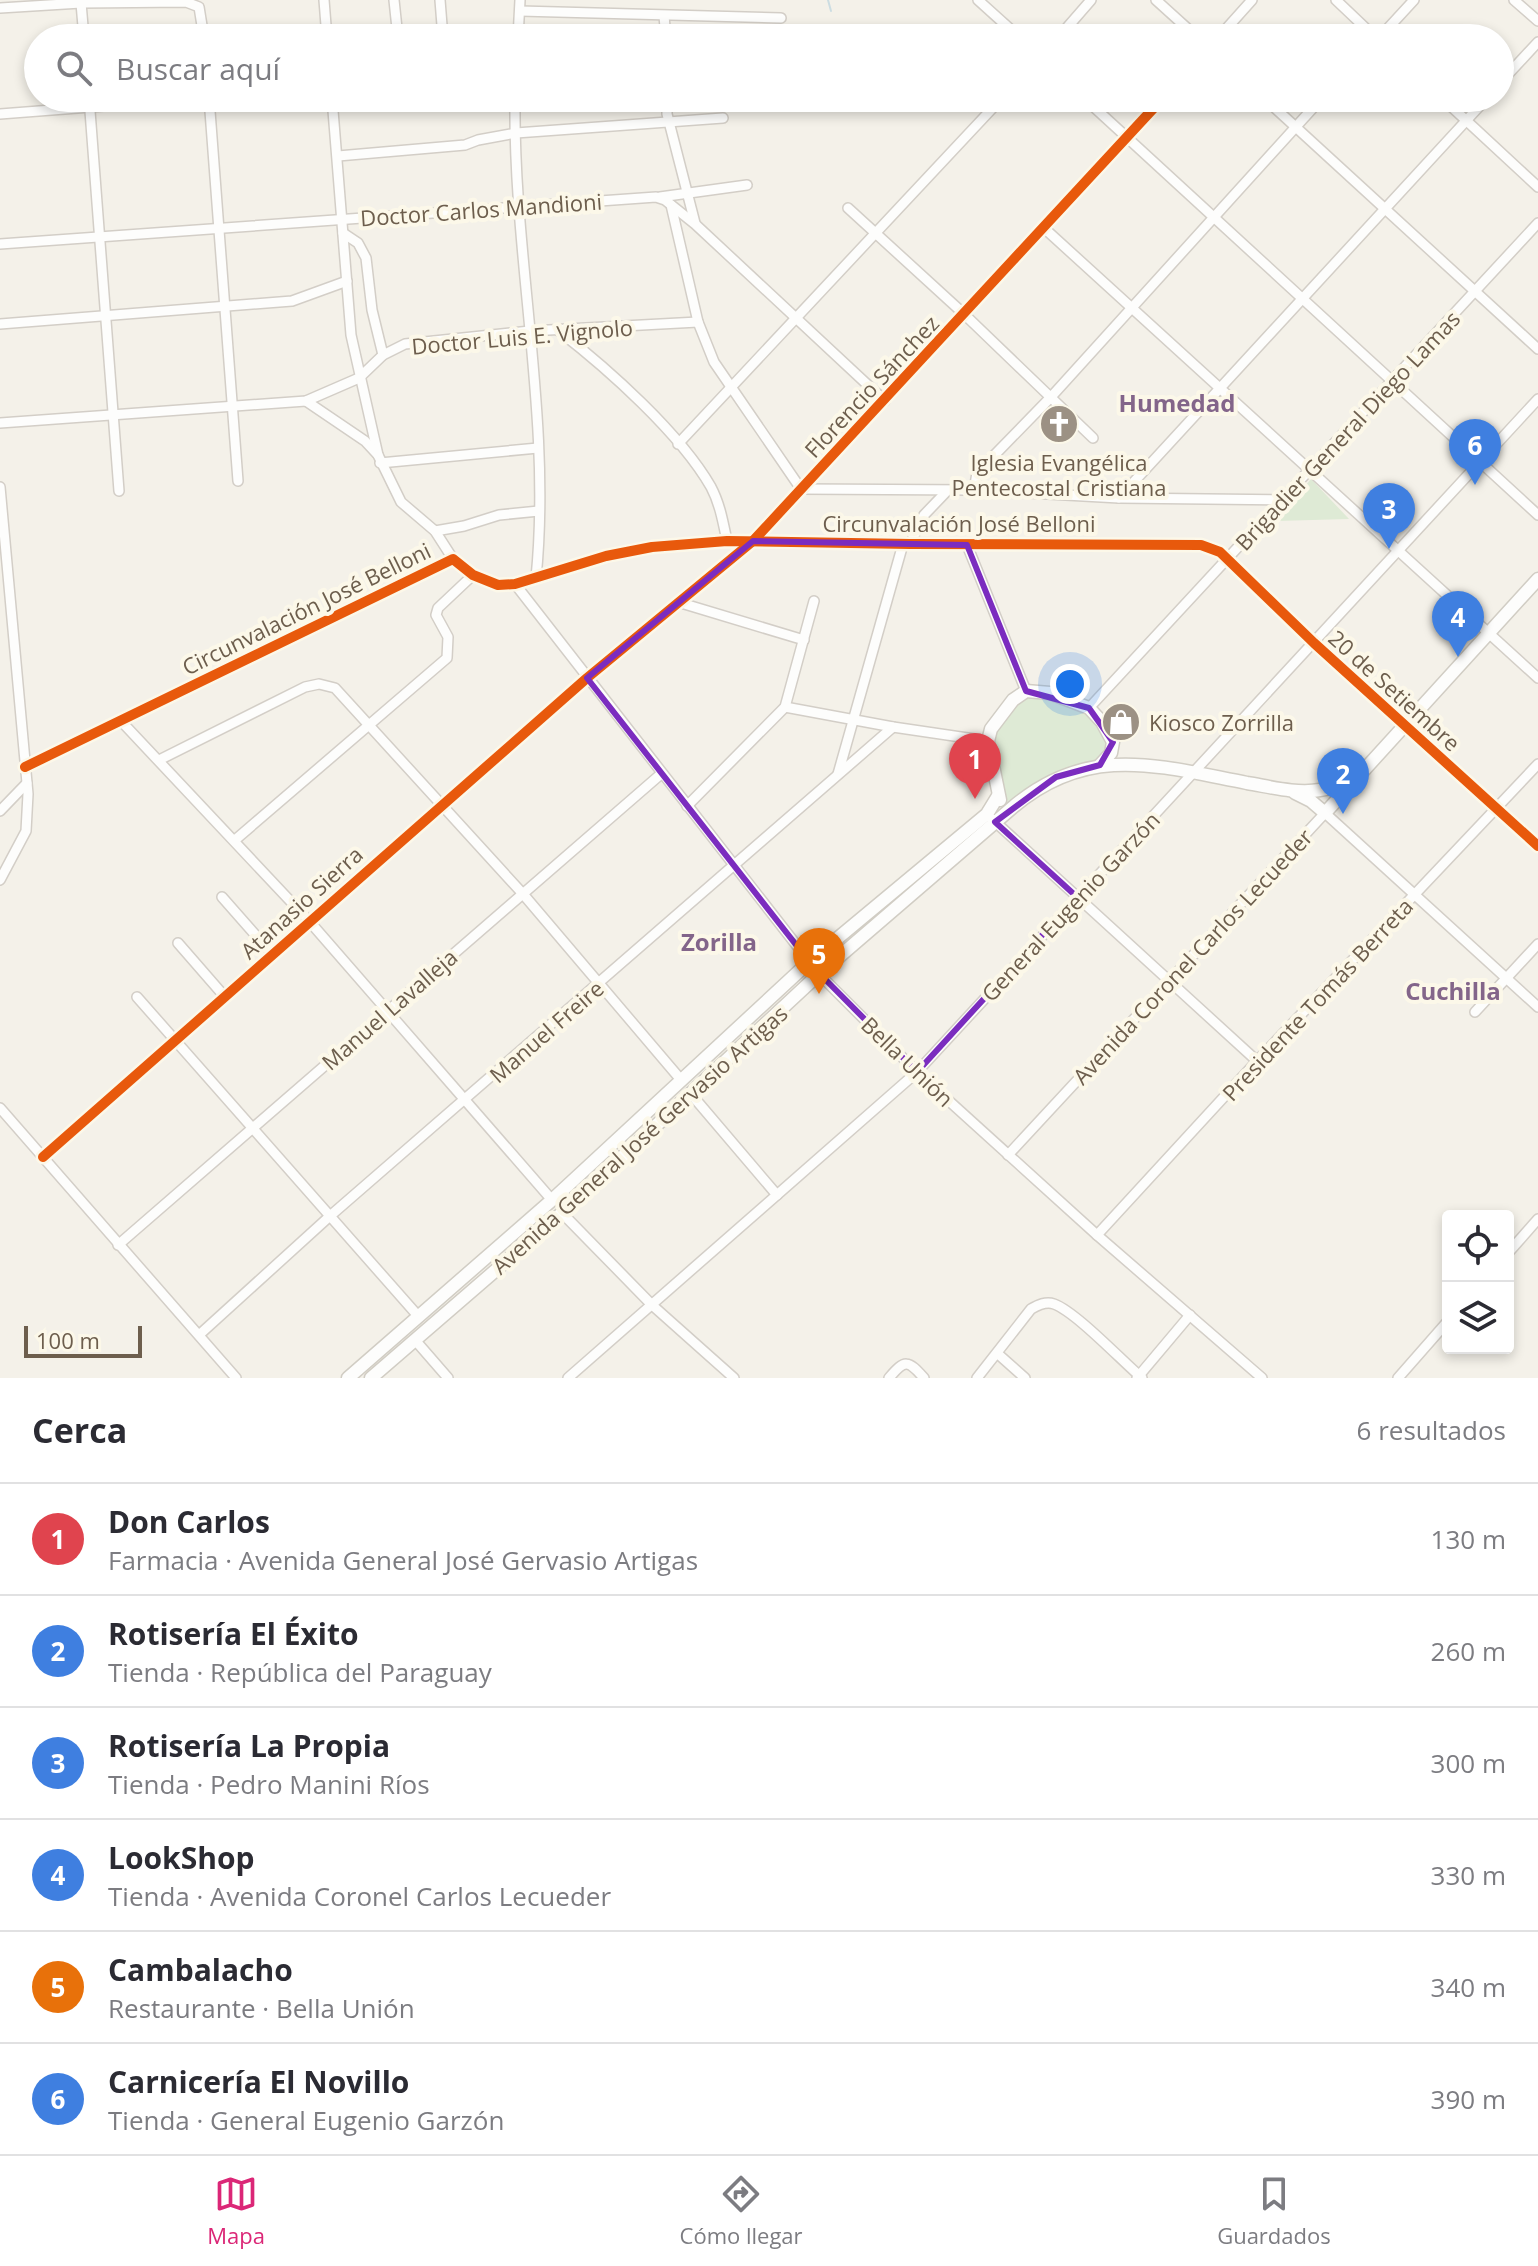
<!DOCTYPE html>
<html lang="es">
<head>
<meta charset="utf-8">
<style>
  :root { --surface:#fff; --page:#f7f7f7; --text:#2b2b33; --muted:#7c7c81; --line:#e1e1e2; --accent:#db2777 }
  body { margin:0; font-family:"Open Sans",sans-serif; background:var(--page); color:var(--text) }
  .controls { position:absolute; right:24px; bottom:24px; display:grid; overflow:hidden; border-radius:8px; box-shadow:0 4px 12px #0003 }
  .controls button { width:72px; height:72px; display:grid; place-items:center; padding:0; border:0; border-bottom:2px solid var(--line); background:var(--surface); color:var(--text); font:40px sans-serif }
  .scale { position:absolute; left:24px; bottom:20px; width:118px; box-sizing:border-box; padding-left:8px; border:4px solid #6d5e4d; border-top:0; font-size:22px; line-height:28px; white-space:nowrap; color:#6d5e4d; -webkit-text-stroke:6px #fcf8e9; paint-order:stroke }
  .you { position:absolute; left:1070px; top:684px; width:28px; height:28px; margin:-20px; border:6px solid #fff; border-radius:50%; background:#1a73e8; box-shadow:0 0 0 12px #1a73e833 }
  .badge { display:grid; place-items:center; width:52px; height:52px; border-radius:50%; background:var(--accent); color:#fff; font-size:26px; font-weight:700 }
  .pin { position:absolute; translate:-50% -66px; filter:drop-shadow(0 2px 4px #0008) }
  .pin::after { content:''; position:absolute; top:42px; width:28px; height:24px; background:inherit; clip-path:polygon(0 0,100% 0,50% 100%) }
  .list { margin:0; padding:0; list-style:none }
  h2 { display:flex; justify-content:space-between; align-items:center; height:104px; margin:0; padding:0 32px; font-size:34px }
  h2 small { font-size:26px; font-weight:400; color:var(--muted) }
  .list li { display:grid; grid-template-columns:52px 1fr auto; gap:24px; align-items:center; box-sizing:border-box; height:112px; padding:0 32px; border-top:2px solid var(--line) }
  .list b { display:block; font-size:30px; white-space:nowrap }
  .list p { margin:0; font-size:26px; white-space:nowrap; color:var(--muted) }
  .list em { font-size:26px; font-style:normal; color:var(--muted) }
  .icon { flex:none; width:44px; height:44px; fill:none; stroke:currentColor; stroke-width:2; stroke-linecap:round; stroke-linejoin:round }
  .map { position:relative; flex:none; width:1538px; height:1378px; overflow:hidden }
  .search { position:absolute; background:var(--surface); box-shadow:0 4px 12px #0003; left:24px; right:24px; top:24px; height:88px; display:flex; align-items:center; gap:20px; box-sizing:border-box; padding:0 28px; border-radius:44px; color:var(--muted); font-size:30px }
  .sheet { height:776px; background:var(--surface) }
  nav { display:flex; justify-content:space-around; align-items:center; box-sizing:border-box; height:112px; border-top:2px solid var(--line); background:var(--surface); font-size:22px; color:var(--muted) }
  nav a { display:grid; justify-items:center; gap:4px }
  nav .on { color:var(--accent) }
  .map>svg:first-child { display:block }
  .green { fill:#deead5 }
  .lines { fill:none; stroke-linecap:round; stroke-linejoin:round }
  .stream { stroke:#ccdde2; stroke-width:2 }
  .minor-casing { stroke:#d3cec7; stroke-width:12 }
  .secondary-casing { stroke:#d1cdc4; stroke-width:15 }
  .minor { stroke:#fdfdfc; stroke-width:9 }
  .secondary { stroke:#fdfdfc; stroke-width:12 }
  .cycleway-casing { stroke:#fcf8e9; stroke-width:15 }
  .cycleway { stroke:#e8590c; stroke-width:10 }
  .marked { fill:none; stroke:#7b2cbf; stroke-width:6; stroke-linejoin:round }
  .labels { text-anchor:middle; dominant-baseline:central; stroke-width:8; stroke-linejoin:round; paint-order:stroke }
  .street-label { font-size:22px; fill:#6d5e4d; stroke:#fcf8e9 }
  .poi-label { font-size:22px; fill:#6d5e4d; stroke:#fcf8e9 }
  .neighbourhood-label { font-size:24px; font-weight:bold; fill:#83658a; stroke:#fcf8e9 }
</style>
</head>
<body>
<div class="map">
<svg width="1538" height="1378" viewBox="0 0 1538 1378">
  <rect width="100%" height="100%" fill="#f4f1e9"/>
  <g class="green">
    <polygon points="1311,479 1349,519 1276,521"/>
    <path d="M 1036,695 C 1066,704 1106,711 1106,751 C 1092,767 1073,765 1053,774 C 1037,782 1023,793 1009,804 L 1004,801 C 1001,784 992,762 993,745 C 994,725 1017,700 1036,695 Z"/>
  </g>
  <g class="lines">
    <polyline class="stream" points="828,0 831,11"/>
    <g class="minor-casing">
      <g id="minor">
        <polyline points="324,0 327,38"/>
        <polyline points="394,0 398,38"/>
        <polyline points="440,0 443,38"/>
        <polyline points="978,0 1020,38"/>
        <polyline points="1156,0 1198,38"/>
        <polyline points="1336,0 1376,38"/>
        <polyline points="1514,0 1538,21"/>
        <polyline points="81,3 84,38"/>
        <polyline points="0,8 81,3 186,2 199,7 204,38"/>
        <polyline points="520,11 781,18"/>
        <polyline points="664,16 666,38"/>
        <polyline points="518,38 520,0"/>
        <polyline points="1058,38 1091,0"/>
        <polyline points="1218,38 1252,0"/>
        <polyline points="1379,38 1414,0"/>
        <polyline points="1500,83 1538,42"/>
        <polyline points="89,98 119,491"/>
        <polyline points="209,98 238,481"/>
        <polyline points="332,98 351,335 378,455"/>
        <path d="M 515,98 C 513,258 552,418 536,578"/>
        <polyline points="667,98 667,114 695,223"/>
        <polyline points="1084,98 1538,515"/>
        <polyline points="1264,98 1538,349"/>
        <polyline points="1442,98 1538,187"/>
        <polyline points="0,114 207,98"/>
        <polyline points="338,156 465,145 478,140 516,133 723,118"/>
        <polyline points="660,197 747,185"/>
        <polyline points="671,205 698,322"/>
        <polyline points="848,208 964,314 1093,438"/>
        <polyline points="1044,228 1538,678"/>
        <polyline points="343,233 358,243 366,258 372,310 383,355"/>
        <polyline points="0,244 656,197 665,200 695,224 885,401"/>
        <polyline points="0,324 292,301 347,281"/>
        <path d="M 559,331 C 608,369 680,433 711,487 C 720,504 723,522 727,541"/>
        <polyline points="306,401 365,441 378,455 401,502 435,531 453,559"/>
        <polyline points="0,423 306,401 359,378 383,355 405,344 530,331 698,322 714,362 801,489"/>
        <polyline points="678,444 1002,98"/>
        <polyline points="380,463 538,448"/>
        <polyline points="0,487 28,794 26,831 0,880"/>
        <polyline points="801,489 974,490 1119,498 1283,500"/>
        <polyline points="974,490 977,473 1051,397 1322,98"/>
        <polyline points="1119,498 1487,98"/>
        <polyline points="435,531 464,526 499,515 539,511"/>
        <polyline points="910,544 924,515 947,491"/>
        <polyline points="967,545 1026,691"/>
        <polyline points="515,584 819,974 917,1072 1097,1235 1262,1378"/>
        <polyline points="681,603 804,640"/>
        <polyline points="785,707 893,727 988,741"/>
        <polyline points="1089,708 1538,223"/>
        <polyline points="121,721 310,922 552,1200"/>
        <polyline points="159,760 305,687 319,684 335,688 523,894 682,1081"/>
        <polyline points="25,767 453,559 473,575 498,585 515,584 606,556 652,547 727,541 910,544 1201,545 1220,552 1314,643 1538,846"/>
        <polyline points="838,774 903,544"/>
        <polyline points="687,806 785,707 814,601"/>
        <polyline points="0,811 27,783"/>
        <polyline points="992,819 1257,1061"/>
        <polyline points="235,840 447,658 448,637 436,615 438,608 473,575"/>
        <polyline points="222,897 273,955"/>
        <polyline points="178,943 225,997"/>
        <polyline points="137,997 419,1317"/>
        <polyline points="1475,1012 1538,944"/>
        <polyline points="691,1094 777,1195"/>
        <polyline points="0,1108 236,1378"/>
        <polyline points="1008,1155 1325,813 1538,1007"/>
        <polyline points="43,1157 587,678 753,541 1163,98"/>
        <polyline points="562,1213 652,1305 734,1378"/>
        <polyline points="1097,1235 1257,1061 1538,764"/>
        <polyline points="118,1245 661,774"/>
        <polyline points="1508,1253 1538,1219"/>
        <polyline points="199,1335 330,1216 893,727"/>
        <polyline points="415,1340 448,1378"/>
        <polyline points="998,1354 1025,1378"/>
        <polyline points="568,1378 917,1072 1538,399"/>
        <path d="M 889,1378 C 905,1359 908,1360 924,1378"/>
        <path d="M 977,1378 L 1031,1309 C 1038,1305 1046,1301 1054,1304 C 1076,1312 1122,1361 1142,1378"/>
        <polyline points="1137,1378 1190,1315"/>
        <polyline points="1398,1378 1448,1321"/>
      </g>
    </g>
    <g class="secondary-casing">
      <g id="secondary">
        <polyline points="1295,793 1311,801 1325,813 1538,579"/>
        <polyline points="1000,800 988,741 991,729 1013,700 1026,691 1050,693 1089,708 1102,722 1113,742 1111,753 1100,765"/>
        <polyline points="348,1378 552,1200 809,962 987,814 998,796"/>
        <path d="M 371,1378 L 562,1213 L 819,974 L 1013,807 C 1089,743 1158,766 1247,783 C 1271,787 1296,794 1320,790 C 1332,789 1344,783 1355,778"/>
      </g>
    </g>
    <use href="#minor" class="minor"/>
    <use href="#secondary" class="secondary"/>
    <g class="cycleway-casing">
      <g id="cycleway">
        <polyline points="25,767 453,559 473,575 498,585 515,584 606,556 652,547 727,541 910,544 1201,545 1220,552 1314,643 1538,846"/>
        <polyline points="43,1157 587,678 753,541 1163,98"/>
      </g>
    </g>
    <use href="#cycleway" class="cycleway"/>
  </g>
  <path class="marked" d="M 753,541 L 967,545 L 1026,691 L 1089,708 L 1113,742 L 1100,765 L 1056,777 L 995,822 L 1077,897 L 917,1072 L 815,969 L 587,678 Z"/>
  <defs>
    <g id="church-disc" transform="scale(2)"><circle r="9.5" fill="#9c9184" stroke="#fcf8e9"/><path d="M-1.2-6h2.4v3.5h3.3v2.4h-3.3V6h-2.4V-.1h-3.3v-2.4h3.3Z" fill="#fff"/></g>
    <g id="shop-disc" transform="scale(2)"><circle r="9.5" fill="#9c9184" stroke="#fcf8e9"/><path d="M-5-2.5h2.3a2.7 3.5 0 0 1 5.4 0H5L5.5 6h-11ZM-1.5-2.5h3a1.5 2.3 0 0 0-3 0Z" fill="#fff"/></g>
  </defs>
  <g fill-rule="evenodd">
    <use href="#church-disc" x="1059" y="424"/>
    <use href="#shop-disc" x="1121" y="722"/>
  </g>
  <g class="labels">
    <g class="street-label">
      <text transform="translate(481 209) rotate(-4)">Doctor Carlos Mandioni</text>
      <text transform="translate(522 336) rotate(-5)">Doctor Luis E. Vignolo</text>
      <text transform="translate(871 386) rotate(-47)">Florencio Sánchez</text>
      <text transform="translate(1347 430) rotate(-47)">Brigadier General Diego Lamas</text>
      <text x="959" y="523">Circunvalación José Belloni</text>
      <text transform="translate(306 608) rotate(-26)">Circunvalación José Belloni</text>
      <text transform="translate(1395 690) rotate(42)">20 de Setiembre</text>
      <text transform="translate(301 902) rotate(-42)">Atanasio Sierra</text>
      <text transform="translate(1070 906) rotate(-47)">General Eugenio Garzón</text>
      <text transform="translate(1192 956) rotate(-47)">Avenida Coronel Carlos Lecueder</text>
      <text transform="translate(1317 999) rotate(-47)">Presidente Tomás Berreta</text>
      <text transform="translate(389 1009) rotate(-41)">Manuel Lavalleja</text>
      <text transform="translate(546 1031) rotate(-41)">Manuel Freire</text>
      <text transform="translate(908 1061) rotate(44)">Bella Unión</text>
      <text transform="translate(639 1139) rotate(-42)">Avenida General José Gervasio Artigas</text>
    </g>
    <g class="poi-label">
      <text x="1059" y="462">Iglesia Evangélica<tspan x="1059" dy="25">Pentecostal Cristiana</tspan></text>
      <text x="1149" y="722" text-anchor="start">Kiosco Zorrilla</text>
    </g>
    <g class="neighbourhood-label">
      <text x="1177" y="402">Humedad</text>
      <text x="719" y="941">Zorilla</text>
      <text x="1453" y="990">Cuchilla</text>
    </g>
  </g>
</svg>
<div class="controls">
<button><svg class="icon" aria-label="locate" viewBox="0 0 24 24"><circle cx="12" cy="12" r="6"/><path d="M12 2v4M12 18v4M2 12h4M18 12h4"/></svg></button>
<button><svg class="icon" aria-label="layers" viewBox="0 0 24 24"><path d="M12 4l9 5-9 5-9-5zM3 14l9 5 9-5"/></svg></button>
</div>
<div class="scale">100 m</div>
<div class="you"></div>
<div class="pin badge" style="left:975px;top:799px;background:#e0444e">1</div>
<div class="pin badge" style="left:1343px;top:814px;background:#3f7fe0">2</div>
<div class="pin badge" style="left:1389px;top:549px;background:#3f7fe0">3</div>
<div class="pin badge" style="left:1458px;top:657px;background:#3f7fe0">4</div>
<div class="pin badge" style="left:819px;top:994px;background:#e8710a">5</div>
<div class="pin badge" style="left:1475px;top:485px;background:#3f7fe0">6</div>
<div class="search"><svg class="icon" aria-label="search" viewBox="0 0 24 24"><circle cx="10" cy="10" r="6"/><path d="M15 15l6 6"/></svg>Buscar aquí</div>
</div>
<section class="sheet">
<h2>Cerca<small>6 resultados</small></h2>
<ul class="list">
<li><span class="badge" style="background:#e0444e">1</span><div><b>Don Carlos</b><p>Farmacia · Avenida General José Gervasio Artigas</p></div><em>130 m</em></li>
<li><span class="badge" style="background:#3f7fe0">2</span><div><b>Rotisería El Éxito</b><p>Tienda · República del Paraguay</p></div><em>260 m</em></li>
<li><span class="badge" style="background:#3f7fe0">3</span><div><b>Rotisería La Propia</b><p>Tienda · Pedro Manini Ríos</p></div><em>300 m</em></li>
<li><span class="badge" style="background:#3f7fe0">4</span><div><b>LookShop</b><p>Tienda · Avenida Coronel Carlos Lecueder</p></div><em>330 m</em></li>
<li><span class="badge" style="background:#e8710a">5</span><div><b>Cambalacho</b><p>Restaurante · Bella Unión</p></div><em>340 m</em></li>
<li><span class="badge" style="background:#3f7fe0">6</span><div><b>Carnicería El Novillo</b><p>Tienda · General Eugenio Garzón</p></div><em>390 m</em></li>
</ul>
</section>
<nav>
<a class="on"><svg class="icon" aria-label="map" viewBox="0 0 24 24"><path d="M3 6l6-2 6 2 6-2v14l-6 2-6-2-6 2zM9 4v14M15 6v14"/></svg>Mapa</a>
<a><svg class="icon" aria-label="directions" viewBox="0 0 24 24"><path d="M12 3l9 9-9 9-9-9zM9 14v-3h6M13 9l2 2-2 2"/></svg>Cómo llegar</a>
<a><svg class="icon" aria-label="saved" viewBox="0 0 24 24"><path d="M7 4h10v16l-5-4-5 4z"/></svg>Guardados</a>
</nav>
</body>
</html>
